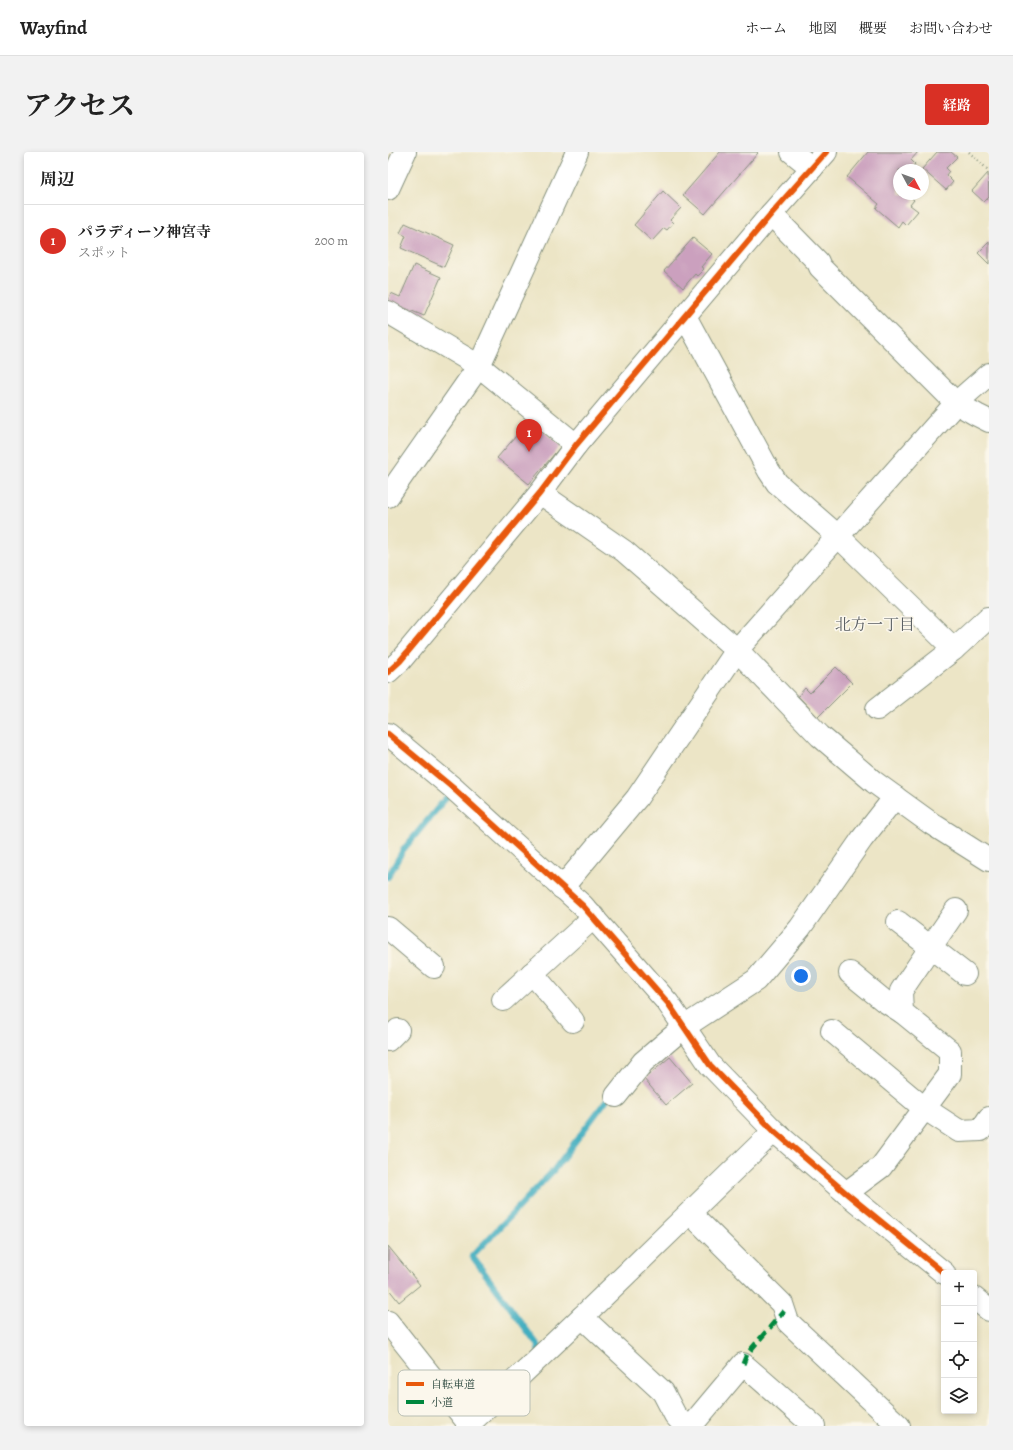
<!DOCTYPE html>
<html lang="ja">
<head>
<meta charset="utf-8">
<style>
  :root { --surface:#fff; --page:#f2f2f2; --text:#222; --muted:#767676; --line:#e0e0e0; --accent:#d93025 }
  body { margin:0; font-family:Alegreya,"Noto Serif JP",serif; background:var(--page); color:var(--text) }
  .controls { position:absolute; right:12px; bottom:12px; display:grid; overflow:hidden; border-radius:4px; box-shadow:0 2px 6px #0003 }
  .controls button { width:36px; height:36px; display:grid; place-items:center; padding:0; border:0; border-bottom:1px solid var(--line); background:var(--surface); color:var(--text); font:20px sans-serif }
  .compass { position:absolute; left:505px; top:12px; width:36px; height:36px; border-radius:50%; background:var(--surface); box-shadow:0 2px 6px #0003; rotate:131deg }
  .you { position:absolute; left:413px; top:824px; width:14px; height:14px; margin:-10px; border:3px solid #fff; border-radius:50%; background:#1a73e8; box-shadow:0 0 0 6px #1a73e833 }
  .badge { display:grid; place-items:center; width:26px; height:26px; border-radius:50%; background:var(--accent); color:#fff; font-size:13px; font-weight:700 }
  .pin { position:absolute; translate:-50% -33px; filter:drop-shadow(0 1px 2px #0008) }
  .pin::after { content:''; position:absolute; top:21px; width:14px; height:12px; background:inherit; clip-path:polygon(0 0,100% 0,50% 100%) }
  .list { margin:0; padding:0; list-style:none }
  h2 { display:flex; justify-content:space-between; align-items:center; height:52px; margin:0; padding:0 16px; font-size:17px }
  h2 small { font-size:13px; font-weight:400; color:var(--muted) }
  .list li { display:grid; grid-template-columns:26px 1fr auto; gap:12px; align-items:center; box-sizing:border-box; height:72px; padding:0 16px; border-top:1px solid var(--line) }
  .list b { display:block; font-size:15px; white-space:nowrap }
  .list p { margin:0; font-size:13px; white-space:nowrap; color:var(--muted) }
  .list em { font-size:13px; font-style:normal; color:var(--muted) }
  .icon { flex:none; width:22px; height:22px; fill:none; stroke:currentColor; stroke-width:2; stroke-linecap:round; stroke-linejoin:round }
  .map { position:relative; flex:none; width:601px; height:1274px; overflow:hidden; border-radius:4px }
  header { display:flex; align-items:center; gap:24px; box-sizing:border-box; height:56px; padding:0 20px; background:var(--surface); border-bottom:1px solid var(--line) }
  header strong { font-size:19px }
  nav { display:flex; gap:22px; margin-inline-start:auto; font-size:14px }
  .intro { display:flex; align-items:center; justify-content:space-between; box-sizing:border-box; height:96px; padding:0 24px }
  h1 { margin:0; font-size:28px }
  .button { padding:10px 18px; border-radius:4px; background:var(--accent); color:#fff; font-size:14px; font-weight:700 }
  main { display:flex; gap:24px; padding:0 24px }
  aside { flex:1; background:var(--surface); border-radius:4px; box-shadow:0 2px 6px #0003 }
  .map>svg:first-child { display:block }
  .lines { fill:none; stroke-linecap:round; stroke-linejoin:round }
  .stream { stroke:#42aec0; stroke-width:6 }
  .building { fill:#cba0be }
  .minor-casing { stroke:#86917d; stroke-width:24 }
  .path { stroke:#86917d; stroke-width:2.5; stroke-dasharray:1 3; stroke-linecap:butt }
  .minor { stroke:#fff; stroke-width:22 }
  .quiet { stroke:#00873e; stroke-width:5; stroke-dasharray:10 5; stroke-linecap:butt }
  .cycleway-casing { stroke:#fbf7ec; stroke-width:8 }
  .cycleway { stroke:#e8590c; stroke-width:6 }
  .labels { text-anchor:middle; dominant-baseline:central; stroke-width:3; stroke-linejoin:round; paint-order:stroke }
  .neighbourhood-label { font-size:16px; fill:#5b6064; stroke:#fbf7ec }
  .key { fill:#fbf7ec; stroke:#b9bfb5; stroke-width:1 }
  .key-label { font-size:11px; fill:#1f3d34 }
</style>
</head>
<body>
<header>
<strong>Wayfind</strong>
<nav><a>ホーム</a><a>地図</a><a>概要</a><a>お問い合わせ</a></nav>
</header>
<div class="intro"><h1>アクセス</h1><a class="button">経路</a></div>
<main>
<aside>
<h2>周辺<small></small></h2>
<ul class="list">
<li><span class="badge">1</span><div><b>パラディーソ神宮寺</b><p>スポット</p></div><em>200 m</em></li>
</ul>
</aside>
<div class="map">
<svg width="601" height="1274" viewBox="0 0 601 1274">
  <rect width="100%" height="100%" fill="#fbf7ec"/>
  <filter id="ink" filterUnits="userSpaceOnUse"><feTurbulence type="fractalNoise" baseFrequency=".025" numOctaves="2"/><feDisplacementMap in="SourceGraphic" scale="8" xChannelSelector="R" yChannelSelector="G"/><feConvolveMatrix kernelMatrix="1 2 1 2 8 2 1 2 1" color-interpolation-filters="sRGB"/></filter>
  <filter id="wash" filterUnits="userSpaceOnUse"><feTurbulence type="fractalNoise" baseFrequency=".012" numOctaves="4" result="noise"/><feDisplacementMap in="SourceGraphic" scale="16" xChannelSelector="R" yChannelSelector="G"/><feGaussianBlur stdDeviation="0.9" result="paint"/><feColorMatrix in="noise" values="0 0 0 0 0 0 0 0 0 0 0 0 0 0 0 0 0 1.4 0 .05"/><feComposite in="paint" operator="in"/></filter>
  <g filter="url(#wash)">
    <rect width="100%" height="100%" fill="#ece5c6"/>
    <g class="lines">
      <g class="stream">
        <polyline points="0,725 15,698 58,646"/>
        <polyline points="150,1198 152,1196 84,1104 165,1019 223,942"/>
      </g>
    </g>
    <g id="blocks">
      <g class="building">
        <polygon points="332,0 369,0 370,1 317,62 295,43"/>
        <polygon points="480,0 530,0 523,8 527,12 522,18 511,18 511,31 509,34 511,36 511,42 519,42 526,48 522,53 530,59 518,73 514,69 510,75 488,56 491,52 459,25"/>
        <polygon points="549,0 563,0 569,5 558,16 561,19 558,23 565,30 558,38 534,17"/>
        <polygon points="600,21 601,45 596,50 584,39"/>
        <polygon points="275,39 293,56 282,68 285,71 279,78 276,76 264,89 246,73"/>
        <polygon points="17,71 66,93 56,115 13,96 18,84 12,81"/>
        <polygon points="305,86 324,102 313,115 316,117 309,124 307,122 295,136 276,119"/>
        <polygon points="601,90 601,112 590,101"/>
        <polygon points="26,113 53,125 36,164 0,149 3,141 12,145"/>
        <polygon points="142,268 173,294 141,332 109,306"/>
        <polygon points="448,515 464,531 430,565 410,544 417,536 422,541"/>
        <polygon points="282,905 304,931 278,953 256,927"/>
        <polygon points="0,1094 32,1133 11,1150 0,1136"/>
      </g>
    </g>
  </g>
  <g filter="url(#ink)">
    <use href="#blocks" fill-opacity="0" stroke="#86917d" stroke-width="1"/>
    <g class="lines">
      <g class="minor-casing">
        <g id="minor">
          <polyline points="404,0 424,16"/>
          <polyline points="0,37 17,0"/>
          <polyline points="383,62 430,110 432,115 568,251 589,263 601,269"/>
          <polyline points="0,160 91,214 188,293"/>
          <polyline points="297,164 381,319 389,331 450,384 566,497"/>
          <polyline points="152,341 236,399 283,440 349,498 432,584 486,630 544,672 601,708"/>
          <polyline points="0,344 91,214 189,0"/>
          <polyline points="0,520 12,509 152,341 188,293 383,62 438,0"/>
          <polyline points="489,557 566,497 600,466"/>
          <polyline points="0,582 65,636 195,754 280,851 322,913 386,979 458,1041 556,1121"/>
          <polyline points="174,736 249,646 349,498 568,251 601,222"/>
          <polyline points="510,770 577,822"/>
          <polyline points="0,776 46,815"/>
          <polyline points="144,821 185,869"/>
          <polyline points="462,821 495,848 514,860"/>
          <polyline points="115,848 206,765"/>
          <polyline points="444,879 536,956 571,979 593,978 601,966"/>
          <polyline points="0,888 10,878"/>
          <polyline points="228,944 255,910 296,875 368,828 412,776 474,687 507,645"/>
          <polyline points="458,1041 493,1015 562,922 562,899 514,860 513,839 568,758"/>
          <polyline points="302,1061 394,1152 400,1170 511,1274"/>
          <polyline points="586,1146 601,1158"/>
          <polyline points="194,1165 275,1240 287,1263 297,1274"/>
          <polyline points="0,1170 81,1272"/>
          <polyline points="79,1274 194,1165 386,979"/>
          <polyline points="303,1274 355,1212 426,1274"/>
        </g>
      </g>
      <polyline class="path" points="581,0 601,19"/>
      <use href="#minor" class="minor"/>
      <polyline class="quiet" points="355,1212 359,1202 396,1159"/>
      <g class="cycleway-casing">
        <g id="cycleway">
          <polyline points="0,520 12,509 152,341 188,293 383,62 438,0"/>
          <polyline points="0,582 65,636 195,754 280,851 322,913 386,979 458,1041 556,1121"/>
        </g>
      </g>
      <use href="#cycleway" class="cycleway"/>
    </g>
  </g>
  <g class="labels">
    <g class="neighbourhood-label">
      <text x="487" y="473">北方一丁目</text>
    </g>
  </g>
  <rect x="10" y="1218" width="132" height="46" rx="6" class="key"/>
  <rect x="18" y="1230" width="18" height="4" fill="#e8590c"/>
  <rect x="18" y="1248" width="18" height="4" fill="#00873e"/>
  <g class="key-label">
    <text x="43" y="1236">自転車道</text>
    <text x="43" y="1254">小道</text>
  </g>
</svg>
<div class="controls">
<button>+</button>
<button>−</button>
<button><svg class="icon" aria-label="locate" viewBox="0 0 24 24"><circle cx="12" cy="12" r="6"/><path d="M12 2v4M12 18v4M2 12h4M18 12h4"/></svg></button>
<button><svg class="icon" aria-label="layers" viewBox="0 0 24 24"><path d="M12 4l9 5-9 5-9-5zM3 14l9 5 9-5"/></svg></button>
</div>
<svg class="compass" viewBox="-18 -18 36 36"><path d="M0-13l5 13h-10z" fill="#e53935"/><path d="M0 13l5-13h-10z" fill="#767676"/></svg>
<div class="you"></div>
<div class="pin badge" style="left:141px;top:300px">1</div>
</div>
</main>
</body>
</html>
